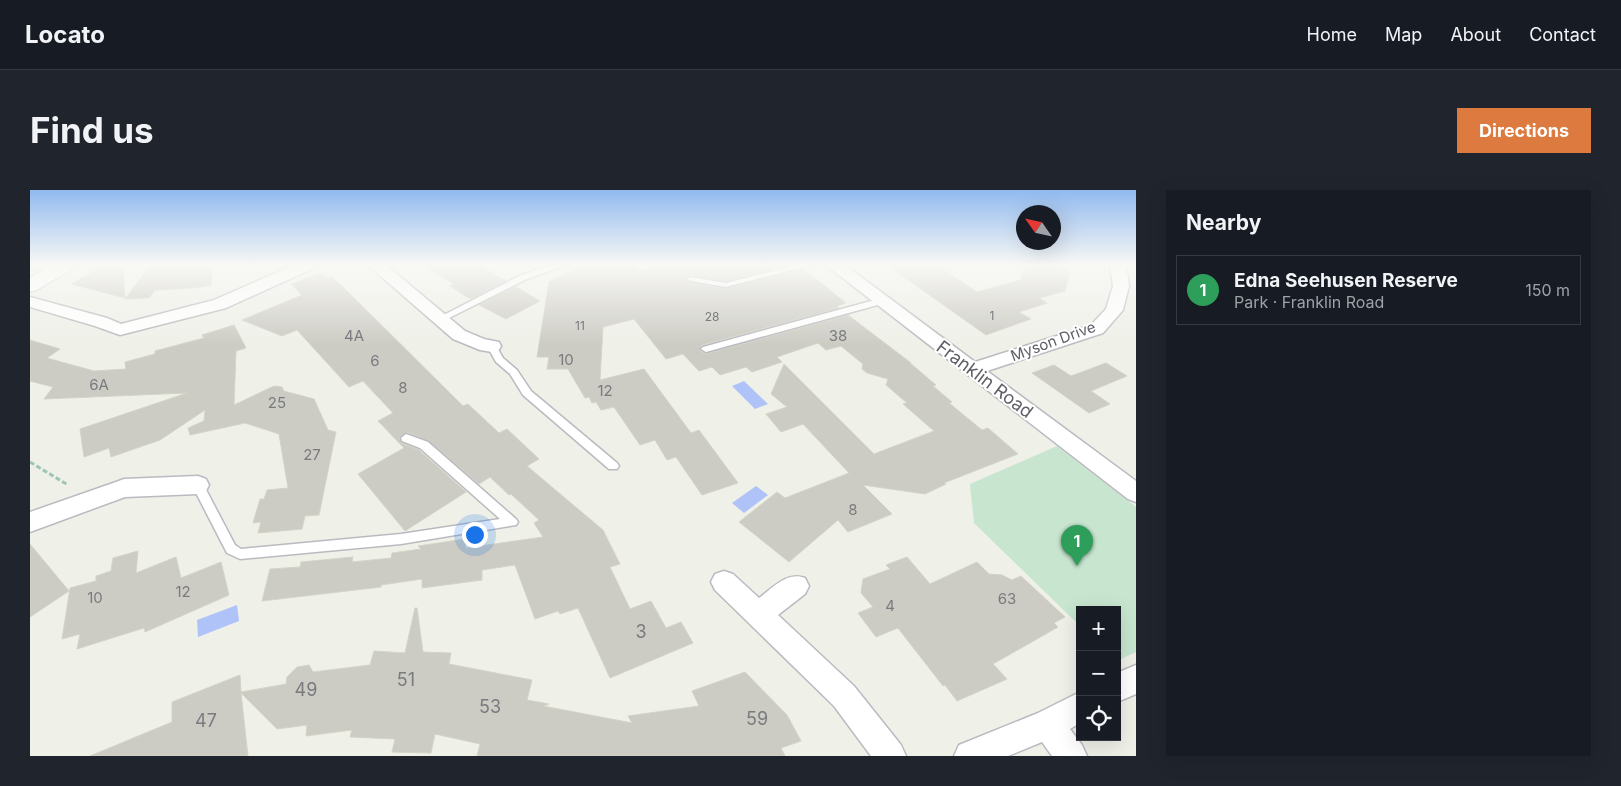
<!DOCTYPE html>
<html lang="en">
<head>
<meta charset="utf-8">
<style>
  :root { --surface:#171b24; --page:#20242c; --text:#f1f3f6; --muted:#9ea1a6; --line:#363941; --accent:#dd7a40 }
  body { margin:0; font-family:Inter,sans-serif; background:var(--page); color:var(--text) }
  .controls { position:absolute; right:15px; bottom:15px; display:grid; overflow:hidden; border-radius:0px; box-shadow:0 5px 20px #0002 }
  .controls button { width:45px; height:45px; display:grid; place-items:center; padding:0; border:0; border-bottom:1px solid var(--line); background:var(--surface); color:var(--text); font:25px sans-serif }
  .compass { position:absolute; left:986px; top:15px; width:45px; height:45px; border-radius:50%; background:var(--surface); box-shadow:0 5px 20px #0002; rotate:304deg }
  .you { position:absolute; left:444px; top:344px; width:18px; height:18px; margin:-12px; border:4px solid #fff; border-radius:50%; background:#1a73e8; box-shadow:0 0 0 8px #1a73e833 }
  .badge { display:grid; place-items:center; width:32px; height:32px; border-radius:50%; background:var(--accent); color:#fff; font-size:16px; font-weight:700 }
  .pin { position:absolute; translate:-50% -41px; filter:drop-shadow(0 1px 2px #0008) }
  .pin::after { content:''; position:absolute; top:26px; width:18px; height:15px; background:inherit; clip-path:polygon(0 0,100% 0,50% 100%) }
  .list { margin:0; padding:0; list-style:none }
  h2 { display:flex; justify-content:space-between; align-items:center; height:65px; margin:0; padding:0 20px; font-size:21px }
  h2 small { font-size:16px; font-weight:400; color:var(--muted) }
  .list li { display:grid; grid-template-columns:32px 1fr auto; gap:15px; align-items:center; box-sizing:border-box; height:70px; margin:0 10px 10px; padding:0 10px; border:1px solid var(--line); border-radius:0px }
  .list b { display:block; font-size:19px; white-space:nowrap }
  .list p { margin:0; font-size:16px; white-space:nowrap; color:var(--muted) }
  .list em { font-size:16px; font-style:normal; color:var(--muted) }
  .icon { flex:none; width:28px; height:28px; fill:none; stroke:currentColor; stroke-width:2; stroke-linecap:round; stroke-linejoin:round }
  .map { position:relative; flex:none; width:1106px; height:566px; overflow:hidden; border-radius:0px }
  header { display:flex; align-items:center; gap:30px; box-sizing:border-box; height:70px; padding:0 25px; background:var(--surface); border-bottom:1px solid var(--line) }
  header strong { font-size:24px }
  nav { display:flex; gap:28px; margin-inline-start:auto; font-size:18px }
  .intro { display:flex; align-items:center; justify-content:space-between; box-sizing:border-box; height:120px; padding:0 30px }
  h1 { margin:0; font-size:35px }
  .button { padding:12px 22px; border-radius:0px; background:var(--accent); color:#fff; font-size:18px; font-weight:700 }
  main { display:flex; gap:30px; padding:0 30px }
  aside { flex:1; background:var(--surface); border-radius:0px; box-shadow:0 5px 20px #0002 }
  .map>svg:first-child { display:block }
  .green { fill:#c7e5cf }
  .water { fill:#afc3f9 }
  .building { fill:#cccbc4; stroke:#d4d4c6 }
  .lines { fill:none; stroke-linecap:round; stroke-linejoin:round }
  .service-casing { stroke:#babac0; stroke-width:3 }
  .minor-casing { stroke:#babac0; stroke-width:3 }
  .secondary-casing { stroke:#bbbbc2; stroke-width:2 }
  .path { stroke:#a0c5b6; stroke-width:3; stroke-dasharray:5 2.5; stroke-linecap:butt }
  .service { fill:#fff; fill-rule:evenodd }
  .minor { fill:#fff; fill-rule:evenodd }
  .secondary { fill:#fff; fill-rule:evenodd }
  .labels { text-anchor:middle; dominant-baseline:central; stroke-width:4; stroke-linejoin:round; paint-order:stroke }
  .far-number-label { font-size:12px; fill:#7a7b7e }
  .number-label { font-size:15px; fill:#7a7b7e }
  .far-street-label { font-size:15px; fill:#5f6067; stroke:#fff }
  .street-label { font-size:18px; fill:#5f6067; stroke:#fff }
  .near-number-label { font-size:18px; fill:#7a7b7e }
</style>
</head>
<body>
<header>
<strong>Locato</strong>
<nav><a>Home</a><a>Map</a><a>About</a><a>Contact</a></nav>
</header>
<div class="intro"><h1>Find us</h1><a class="button">Directions</a></div>
<main>
<div class="map">
<svg width="1106" height="566" viewBox="0 0 1106 566">
  <rect width="100%" height="100%" fill="#eff0e8"/>
  <polygon class="green" points="1027,256 1106,317 1106,462 1087,471 1087,420 1050,420 1050,436 944,333 940,294"/>
  <g class="water">
    <polygon points="714,191 738,214 725,219 702,196"/>
    <polygon points="726,296 738,305 714,323 702,313"/>
    <polygon points="207,415 209,431 168,447 167,430"/>
  </g>
  <g class="building">
    <polygon points="74,75 93,75 95,108 42,94"/>
    <polygon points="182,75 181,95 163,98 125,100 119,108 95,109 119,77"/>
    <polygon points="393,75 448,75 476,91 440,109 420,96 424,94"/>
    <polygon points="555,75 605,75 610,81 632,75 758,75 696,91 661,85 655,88 661,93 696,99 773,79 816,113 807,116 809,118 672,155 670,158 670,161 676,164 818,125 881,173 880,173 906,195 903,196 922,212 919,213 952,240 958,238 988,264 914,293 916,294 895,304 833,295 862,324 818,342 808,330 759,372 709,332 747,302 755,308 819,283 773,234 751,242 736,224 757,217 741,204 754,174 844,264 904,241 873,214 877,213 856,195 858,189 837,183 832,179 833,174 811,156 796,160 788,153 747,167 752,172 722,182 716,177 690,185 682,177 669,181 653,164 636,169 604,129 573,137 570,190 614,179 661,243 669,240 708,293 672,305 646,267 637,270 625,250 610,255 584,217 571,220 566,212 562,213 559,207 555,208 538,179 517,179 519,167 507,167 519,92"/>
    <polygon points="857,75 906,75 947,102 991,90 995,75 1033,75 1032,78 1040,80 1035,101 1009,108 1017,113 989,122 1001,129 956,145"/>
    <polygon points="291,83 297,88 301,86 312,96 433,216 438,214 469,243 477,239 509,269 497,276 573,340 590,374 580,377 600,419 621,411 636,438 651,432 663,453 580,488 548,418 530,424 528,421 505,429 485,375 452,380 452,390 392,398 392,389 351,395 351,397 232,411 240,379 270,377 271,372 323,367 322,372 361,368 362,363 391,359 388,356 435,349 436,358 513,347 504,333 509,330 481,304 479,305 460,287 449,294 399,251 377,242 369,247 371,253 389,260 436,302 375,341 328,284 374,258 348,231 363,223 333,191 319,197 267,140 252,146 212,130 272,105 261,94"/>
    <polygon points="486,97 510,111 476,129 449,115"/>
    <polygon points="204,135 216,158 206,161 204,215 244,196 252,197 254,201 284,209 298,240 306,242 289,325 275,326 272,339 228,343 231,332 223,333 230,309 234,309 237,300 258,298 249,244 215,233 160,245 158,238 174,231 175,220 130,250 81,267 79,258 54,267 50,239 157,203 14,209 23,197 0,191 0,150 30,159 17,168 64,181 96,179 95,172 125,164 125,161 174,148 172,145"/>
    <polygon points="1076,173 1097,186 1061,201 1080,214 1059,223 1002,183 1024,175 1041,186"/>
    <polygon points="0,354 39,401 0,427"/>
    <polygon points="108,361 106,383 146,367 151,388 191,372 199,405 115,442 114,438 47,459 50,444 32,449 40,398 66,391 66,386 81,381 83,368"/>
    <polygon points="877,367 900,394 947,372 959,384 972,385 982,390 991,386 1035,427 1024,433 1028,437 963,474 977,489 927,511 915,495 913,496 868,438 846,447 828,423 843,417 831,403 833,389 860,379 856,375"/>
    <polygon points="385,418 387,418 393,462 421,463 419,474 502,490 497,510 519,514 513,516 602,533 598,526 669,516 662,501 715,482 757,525 771,551 751,558 755,566 447,566 450,554 405,544 401,563 362,562 365,549 320,547 322,540 276,546 277,535 247,539 211,503 218,566 60,566 142,532 142,512 210,485 211,502 256,494 257,487 267,477 279,475 283,482 340,475 344,461 375,463"/>
  </g>
  <g class="lines">
    <g class="service-casing">
      <g id="service">
        <polygon points="522,75 535,75 497,89 413,131 407,131 406,129 491,85"/>
        <polygon points="767,75 782,75 696,97 661,91 657,89 661,87 696,93"/>
        <polygon points="852,108 855,109 855,113 676,162 671,159 673,157"/>
        <polygon points="462,153 465,154 473,168 487,180 501,201 587,273 589,276 587,279 579,279 493,205 480,184 466,172 457,156"/>
        <polygon points="376,244 398,252 486,329 488,332 486,335 371,354 210,369 197,363 162,295 164,292 172,292 205,355 211,359 371,344 470,329 390,258 372,251 371,248"/>
      </g>
    </g>
    <g class="minor-casing">
      <g id="minor">
        <polygon points="264,75 286,75 284,78 196,118 90,145 65,136 0,117 0,107 77,128 91,134 184,110"/>
        <polygon points="338,75 356,75 435,141 454,149 469,152 471,156 469,160 462,162 450,160 423,149"/>
        <polygon points="796,75 815,75 945,172 1061,135 1076,119 1083,96 1080,75 1096,75 1099,96 1093,120 1073,143 957,181 1106,291 1106,312 1098,309"/>
        <polygon points="168,286 176,289 179,295 176,301 168,304 95,307 0,342 0,322 86,292 94,289"/>
        <path d="M 694,381 L 703,384 L 729,408 C 743,398 757,381 775,388 L 779,396 L 775,404 L 748,425 L 824,496 L 871,555 L 876,566 L 841,566 L 804,516 L 685,400 L 681,392 L 685,384 Z"/>
        <polygon points="1106,475 1106,504 1087,512 1087,483"/>
        <polygon points="1050,502 1050,533 1040,539 1052,555 1057,566 1022,566 1012,552 978,566 924,566 929,555 1008,523"/>
      </g>
    </g>
    <g class="secondary-casing">
      <polygon id="secondary" points="21,75 44,75 42,79 7,100 0,102 0,88"/>
    </g>
    <polyline class="path" points="0,272 38,295"/>
    <use href="#service" class="service"/>
    <use href="#minor" class="minor"/>
    <use href="#secondary" class="secondary"/>
  </g>
  <linearGradient id="sky" x2="0" y2="1"><stop stop-color="#91baef"/><stop offset="0.48" stop-color="#f8f8f5"/><stop offset="1" stop-color="#f8f8f5" stop-opacity="0"/></linearGradient>
  <rect width="1106" height="155" fill="url(#sky)"/>
  <g class="labels">
    <g class="far-number-label">
      <text x="962" y="125">1</text>
      <text x="682" y="126">28</text>
      <text x="550" y="135">11</text>
    </g>
    <g class="number-label">
      <text x="324" y="145">4A</text>
      <text x="808" y="145">38</text>
      <text x="536" y="169">10</text>
      <text x="345" y="170">6</text>
      <text x="69" y="194">6A</text>
      <text x="373" y="197">8</text>
      <text x="575" y="200">12</text>
      <text x="247" y="212">25</text>
      <text x="282" y="264">27</text>
      <text x="823" y="319">8</text>
      <text x="153" y="401">12</text>
      <text x="65" y="407">10</text>
      <text x="977" y="408">63</text>
      <text x="860" y="415">4</text>
    </g>
    <g class="far-street-label">
      <text transform="translate(1023 151) rotate(-20)">Myson Drive</text>
    </g>
    <g class="street-label">
      <text transform="translate(955 189) rotate(37)">Franklin Road</text>
    </g>
    <g class="near-number-label">
      <text x="611" y="441">3</text>
      <text x="376" y="489">51</text>
      <text x="276" y="499">49</text>
      <text x="460" y="516">53</text>
      <text x="727" y="528">59</text>
      <text x="176" y="530">47</text>
    </g>
  </g>
</svg>
<div class="controls">
<button>+</button>
<button>−</button>
<button><svg class="icon" aria-label="locate" viewBox="0 0 24 24"><circle cx="12" cy="12" r="6"/><path d="M12 2v4M12 18v4M2 12h4M18 12h4"/></svg></button>
</div>
<svg class="compass" viewBox="-18 -18 36 36"><path d="M0-13l5 13h-10z" fill="#e53935"/><path d="M0 13l5-13h-10z" fill="#9ea1a6"/></svg>
<div class="you"></div>
<div class="pin badge" style="left:1047px;top:376px;background:#2e9e5b">1</div>
</div>
<aside>
<h2>Nearby<small></small></h2>
<ul class="list">
<li><span class="badge" style="background:#2e9e5b">1</span><div><b>Edna Seehusen Reserve</b><p>Park · Franklin Road</p></div><em>150 m</em></li>
</ul>
</aside>
</main>
</body>
</html>
